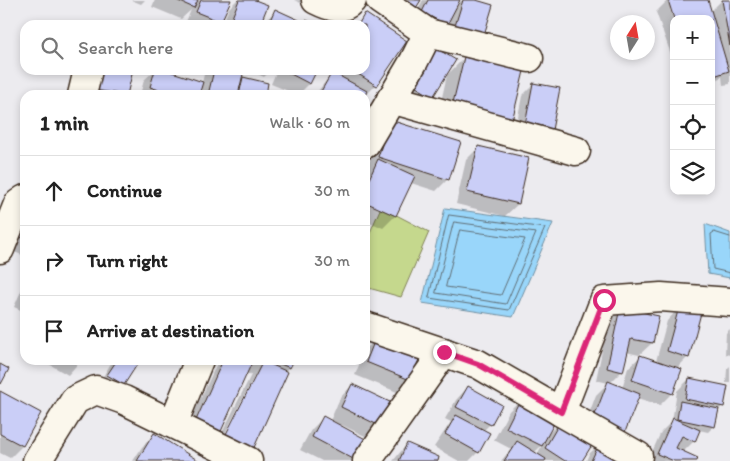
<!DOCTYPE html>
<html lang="en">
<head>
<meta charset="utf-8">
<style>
  :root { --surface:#fff; --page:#f6f6f6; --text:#222; --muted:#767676; --line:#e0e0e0 }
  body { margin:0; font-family:Itim,sans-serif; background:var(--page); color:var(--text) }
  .controls { position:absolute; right:15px; top:15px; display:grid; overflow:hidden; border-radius:10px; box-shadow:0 2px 8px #0003 }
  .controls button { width:45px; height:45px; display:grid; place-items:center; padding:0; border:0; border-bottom:1px solid var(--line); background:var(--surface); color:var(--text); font:25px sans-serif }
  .compass { position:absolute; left:610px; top:15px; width:45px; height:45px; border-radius:50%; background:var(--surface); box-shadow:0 2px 8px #0003; rotate:11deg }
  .stop { position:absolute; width:15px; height:15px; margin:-11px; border:4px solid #db2777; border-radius:50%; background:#fff }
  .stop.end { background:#db2777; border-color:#fff; box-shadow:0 1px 5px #0008 }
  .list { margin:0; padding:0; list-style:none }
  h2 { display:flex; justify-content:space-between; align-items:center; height:65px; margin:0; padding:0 20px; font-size:21px }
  h2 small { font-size:16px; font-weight:400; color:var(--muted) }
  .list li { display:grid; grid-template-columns:32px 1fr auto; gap:15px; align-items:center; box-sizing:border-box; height:70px; padding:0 20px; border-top:1px solid var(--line) }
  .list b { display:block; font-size:19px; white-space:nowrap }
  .list em { font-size:16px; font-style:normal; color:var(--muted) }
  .icon { flex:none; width:28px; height:28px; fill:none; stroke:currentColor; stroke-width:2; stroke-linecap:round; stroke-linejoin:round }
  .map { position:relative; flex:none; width:730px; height:461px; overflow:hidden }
  .search { position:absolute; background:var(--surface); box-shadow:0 2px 8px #0003; left:20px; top:20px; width:350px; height:55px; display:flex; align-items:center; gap:12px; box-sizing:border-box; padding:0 18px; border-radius:15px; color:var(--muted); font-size:19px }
  .panel { position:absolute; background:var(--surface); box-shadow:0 2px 8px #0003; left:20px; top:90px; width:350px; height:275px; border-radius:15px }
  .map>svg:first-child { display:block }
  .green { fill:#c5d88d; stroke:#808156 }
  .water { fill:#99d6fa; stroke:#7391a2 }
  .shadow { fill:#0003; fill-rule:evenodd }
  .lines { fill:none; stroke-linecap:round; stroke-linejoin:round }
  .shore { stroke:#616f76; stroke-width:1 }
  .building { fill:#cacef7; stroke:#3b2a1e }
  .minor-casing { stroke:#3b2a1e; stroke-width:31 }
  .minor { stroke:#fbf7ec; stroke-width:28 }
  .route { stroke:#db2777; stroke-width:6 }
</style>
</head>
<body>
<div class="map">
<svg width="730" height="461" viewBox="0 0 730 461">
  <rect width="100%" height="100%" fill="#ecebef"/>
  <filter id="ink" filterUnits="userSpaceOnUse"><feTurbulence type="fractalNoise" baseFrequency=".02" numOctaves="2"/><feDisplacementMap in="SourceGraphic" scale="10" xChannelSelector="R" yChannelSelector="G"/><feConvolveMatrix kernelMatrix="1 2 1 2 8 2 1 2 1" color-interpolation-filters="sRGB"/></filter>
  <g filter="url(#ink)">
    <polygon class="green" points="381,207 429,232 401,297 365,287 365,244"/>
    <g class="water">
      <polygon points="445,208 553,223 513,317 422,303"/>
      <polygon points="705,224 730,233 730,278 708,274"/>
    </g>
    <g class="shadow">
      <polygon points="131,0 145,0 141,4"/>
      <polygon points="155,0 229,0 217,25 187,25 185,24 191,10 181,19 152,7"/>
      <polygon points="237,0 251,0 259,25 222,25 229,8"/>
      <polygon points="294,0 326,0 316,10"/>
      <polygon points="423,0 458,0 456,7 462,0 472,0 470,47 444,39 449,22 434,37 410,24"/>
      <polygon points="668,0 707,0 710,12 722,0 730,0 730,84 723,85 722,76 711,84 711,19 670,9 674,21 674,63 656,12"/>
      <polygon points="276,10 295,25 262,25"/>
      <polygon points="366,15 405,41 376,85 365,96 315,95 330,76 325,70 365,70 365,25 356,25"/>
      <polygon points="464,58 522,72 436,124 447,75"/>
      <polygon points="422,61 432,97 399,96"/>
      <polygon points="132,70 126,95 84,95"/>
      <polygon points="155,70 162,70 202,83 205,70 242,70 241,78 267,84 264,95 140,95 144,80"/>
      <polygon points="249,70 271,70 264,77"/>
      <polygon points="277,70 315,70 309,84 298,95 271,84"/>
      <polygon points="534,84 539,141 514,137 522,96"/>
      <polygon points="378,134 448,179 436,191 411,183 395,216 383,228 365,220 365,191 373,174 370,174 365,185 365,176 369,170 367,169"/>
      <polygon points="478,148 518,204 505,216 456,204 466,160"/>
      <polygon points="25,211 25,256 3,248"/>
      <polygon points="25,282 25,312 14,307"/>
      <path d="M 679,308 L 688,357 L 677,368 L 672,393 L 660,405 L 637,398 L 624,431 L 612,444 L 595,437 L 580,461 L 501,461 L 511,449 L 494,440 L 509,411 L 521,399 L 547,435 L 563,419 L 583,430 L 596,395 L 608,383 L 596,380 L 608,322 L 620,309 L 657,317 L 652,343 L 639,355 L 626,352 L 622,371 L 610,383 L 622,388 L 628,368 L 641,356 L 656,361 L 667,321 ZM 542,445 L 537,455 L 534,453 Z"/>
      <polygon points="730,329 730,355 725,354 726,333"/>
      <polygon points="377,338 409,380 397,392 355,375 361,360 365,360 365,350"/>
      <polygon points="42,360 81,360 68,375"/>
      <polygon points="113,360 139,360 123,385 111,397 96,388"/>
      <path d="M 215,360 L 293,360 L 285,372 L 286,373 L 251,451 L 241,461 L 234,461 L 214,449 L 251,375 L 246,373 L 218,437 L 205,450 L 182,439 L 218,361 ZM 254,377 L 256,377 L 223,442 L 221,441 Z"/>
      <polygon points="730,366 730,383 726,383 727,369"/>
      <polygon points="689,379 723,406 717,411 714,426 708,432 699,430 694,441 683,452 695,461 648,461 661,432 672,421 677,391"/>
      <polygon points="352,385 392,404 369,438 342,425 359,461 322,461 300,450 311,430 323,418 330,421 340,398"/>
      <polygon points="468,387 490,424 483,431 488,434 478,452 469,461 459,461 434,447 451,422 445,419 456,400"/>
      <polygon points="0,392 40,414 22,446 10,458 0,453"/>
      <polygon points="154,435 197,461 133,461 142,447"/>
      <polygon points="602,442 625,461 586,461 589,454"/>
      <polygon points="407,444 436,461 393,461"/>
    </g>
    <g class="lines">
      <g class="shore">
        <polygon points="449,215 545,228 509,310 429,298"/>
        <polygon points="454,222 536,233 506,304 436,293"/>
        <polygon points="460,230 525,239 501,295 446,287"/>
        <polyline points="730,237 714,232 711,234 713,269 730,273"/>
      </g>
    </g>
    <g class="building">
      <polygon points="176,0 198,0 194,8"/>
      <polygon points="201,0 231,0 221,22 196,12"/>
      <polygon points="239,0 255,0 268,5 260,25 229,25"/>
      <polygon points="404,0 421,0 416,8"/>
      <polygon points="428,0 460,0 447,25 422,12"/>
      <polygon points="463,0 476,0 493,5 484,35 455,26"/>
      <polygon points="668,0 708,0 729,71 711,77 711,19 674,19"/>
      <polygon points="722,0 730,0 730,46"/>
      <polygon points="275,9 299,20 296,25 268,25"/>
      <polygon points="365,13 407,41 377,86 352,70 365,70 365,25 358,25"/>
      <polygon points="306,20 317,25 304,25"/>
      <polygon points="434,47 456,60 433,97 411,84"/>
      <polygon points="464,57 524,71 512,121 452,107"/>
      <polygon points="99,70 133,70 127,95 94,90"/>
      <polygon points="155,70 166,70 203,82 199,95 174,95 150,87"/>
      <polygon points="214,70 244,70 238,95 208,95"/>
      <polygon points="283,70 317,70 310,84"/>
      <polygon points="332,72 367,91 365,95 319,95"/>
      <polygon points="243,77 268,83 266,95 239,95"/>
      <polygon points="533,83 560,88 552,130 525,125"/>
      <polygon points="390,120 461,142 449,180 378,157"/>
      <polygon points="478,146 529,158 519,204 467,192"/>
      <polygon points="378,159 415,176 396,216 365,202 365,188"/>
      <polygon points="25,210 25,239 15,235"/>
      <polygon points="679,307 701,313 689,358 667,351"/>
      <polygon points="620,308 659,316 653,343 631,339 623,372 607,368"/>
      <polygon points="376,337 421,355 410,380 366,362"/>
      <polygon points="640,355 682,369 673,394 632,380"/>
      <polygon points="117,360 140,360 124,385 107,375"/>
      <polygon points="223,360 253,360 218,438 193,427"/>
      <polygon points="271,360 294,360 290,368"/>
      <polygon points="263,361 288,372 252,452 225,436"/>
      <polygon points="0,364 9,369 1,384 0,383"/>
      <polygon points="689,378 728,386 724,407 685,399"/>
      <polygon points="608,381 640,394 625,432 593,420"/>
      <polygon points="352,384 394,404 382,427 341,407"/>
      <polygon points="468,386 502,405 491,425 456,407"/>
      <polygon points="0,391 41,413 23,446 0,434"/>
      <polygon points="521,398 558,416 542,446 506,428"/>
      <polygon points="680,401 719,409 715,427 677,419"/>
      <polygon points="456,415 490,433 479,453 445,434"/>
      <polygon points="323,416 371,442 357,461 312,437"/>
      <polygon points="563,417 597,437 582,461 565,461 545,448"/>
      <polygon points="673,418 700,430 695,442 682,436 676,448 698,458 697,461 674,461 657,454"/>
      <polygon points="154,433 199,461 137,461"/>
      <polygon points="601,440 627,461 591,461"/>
      <polygon points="517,441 546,459 545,461 504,461"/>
      <polygon points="407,443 439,457 438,461 399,461"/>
    </g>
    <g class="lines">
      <g class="minor-casing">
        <g id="minor">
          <path d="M 316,0 C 328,6 341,12 352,0"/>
          <polyline points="380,0 428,33 529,58"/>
          <polyline points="82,95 88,70"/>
          <polyline points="391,99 576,151"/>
          <polyline points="365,144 414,61 428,33"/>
          <polyline points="0,249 18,204 25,199"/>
          <polyline points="365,326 478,364 561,412 604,301 661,297 730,302"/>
          <polyline points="561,412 638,456"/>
          <polyline points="173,424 199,360"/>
          <polyline points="37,461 75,400 96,390 124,400 248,461"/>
          <polyline points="367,461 444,352"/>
        </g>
      </g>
      <use href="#minor" class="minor"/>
    </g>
  </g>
  <g class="lines" filter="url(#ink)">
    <polyline class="route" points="444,352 478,364 561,412 604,300"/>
  </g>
</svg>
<div class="controls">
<button>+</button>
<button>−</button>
<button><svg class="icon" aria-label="locate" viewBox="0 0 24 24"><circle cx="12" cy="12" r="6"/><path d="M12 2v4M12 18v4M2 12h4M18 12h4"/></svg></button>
<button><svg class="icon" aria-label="layers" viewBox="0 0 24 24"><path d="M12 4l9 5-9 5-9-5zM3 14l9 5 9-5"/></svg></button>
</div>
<svg class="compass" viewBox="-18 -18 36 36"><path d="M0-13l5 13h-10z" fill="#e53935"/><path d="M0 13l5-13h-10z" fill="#767676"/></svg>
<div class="stop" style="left:604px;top:300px"></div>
<div class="stop end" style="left:444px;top:352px"></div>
<div class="search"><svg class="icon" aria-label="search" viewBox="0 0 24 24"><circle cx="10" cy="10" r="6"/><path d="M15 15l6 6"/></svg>Search here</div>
<section class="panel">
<h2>1 min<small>Walk · 60 m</small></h2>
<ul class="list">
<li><svg class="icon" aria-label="ahead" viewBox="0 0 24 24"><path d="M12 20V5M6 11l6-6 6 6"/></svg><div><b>Continue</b></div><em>30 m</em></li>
<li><svg class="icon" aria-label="right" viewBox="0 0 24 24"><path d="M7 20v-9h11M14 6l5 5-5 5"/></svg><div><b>Turn right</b></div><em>30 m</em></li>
<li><svg class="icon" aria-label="arrive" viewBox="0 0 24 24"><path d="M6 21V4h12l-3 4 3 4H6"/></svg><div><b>Arrive at destination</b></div></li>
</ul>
</section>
</div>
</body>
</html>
